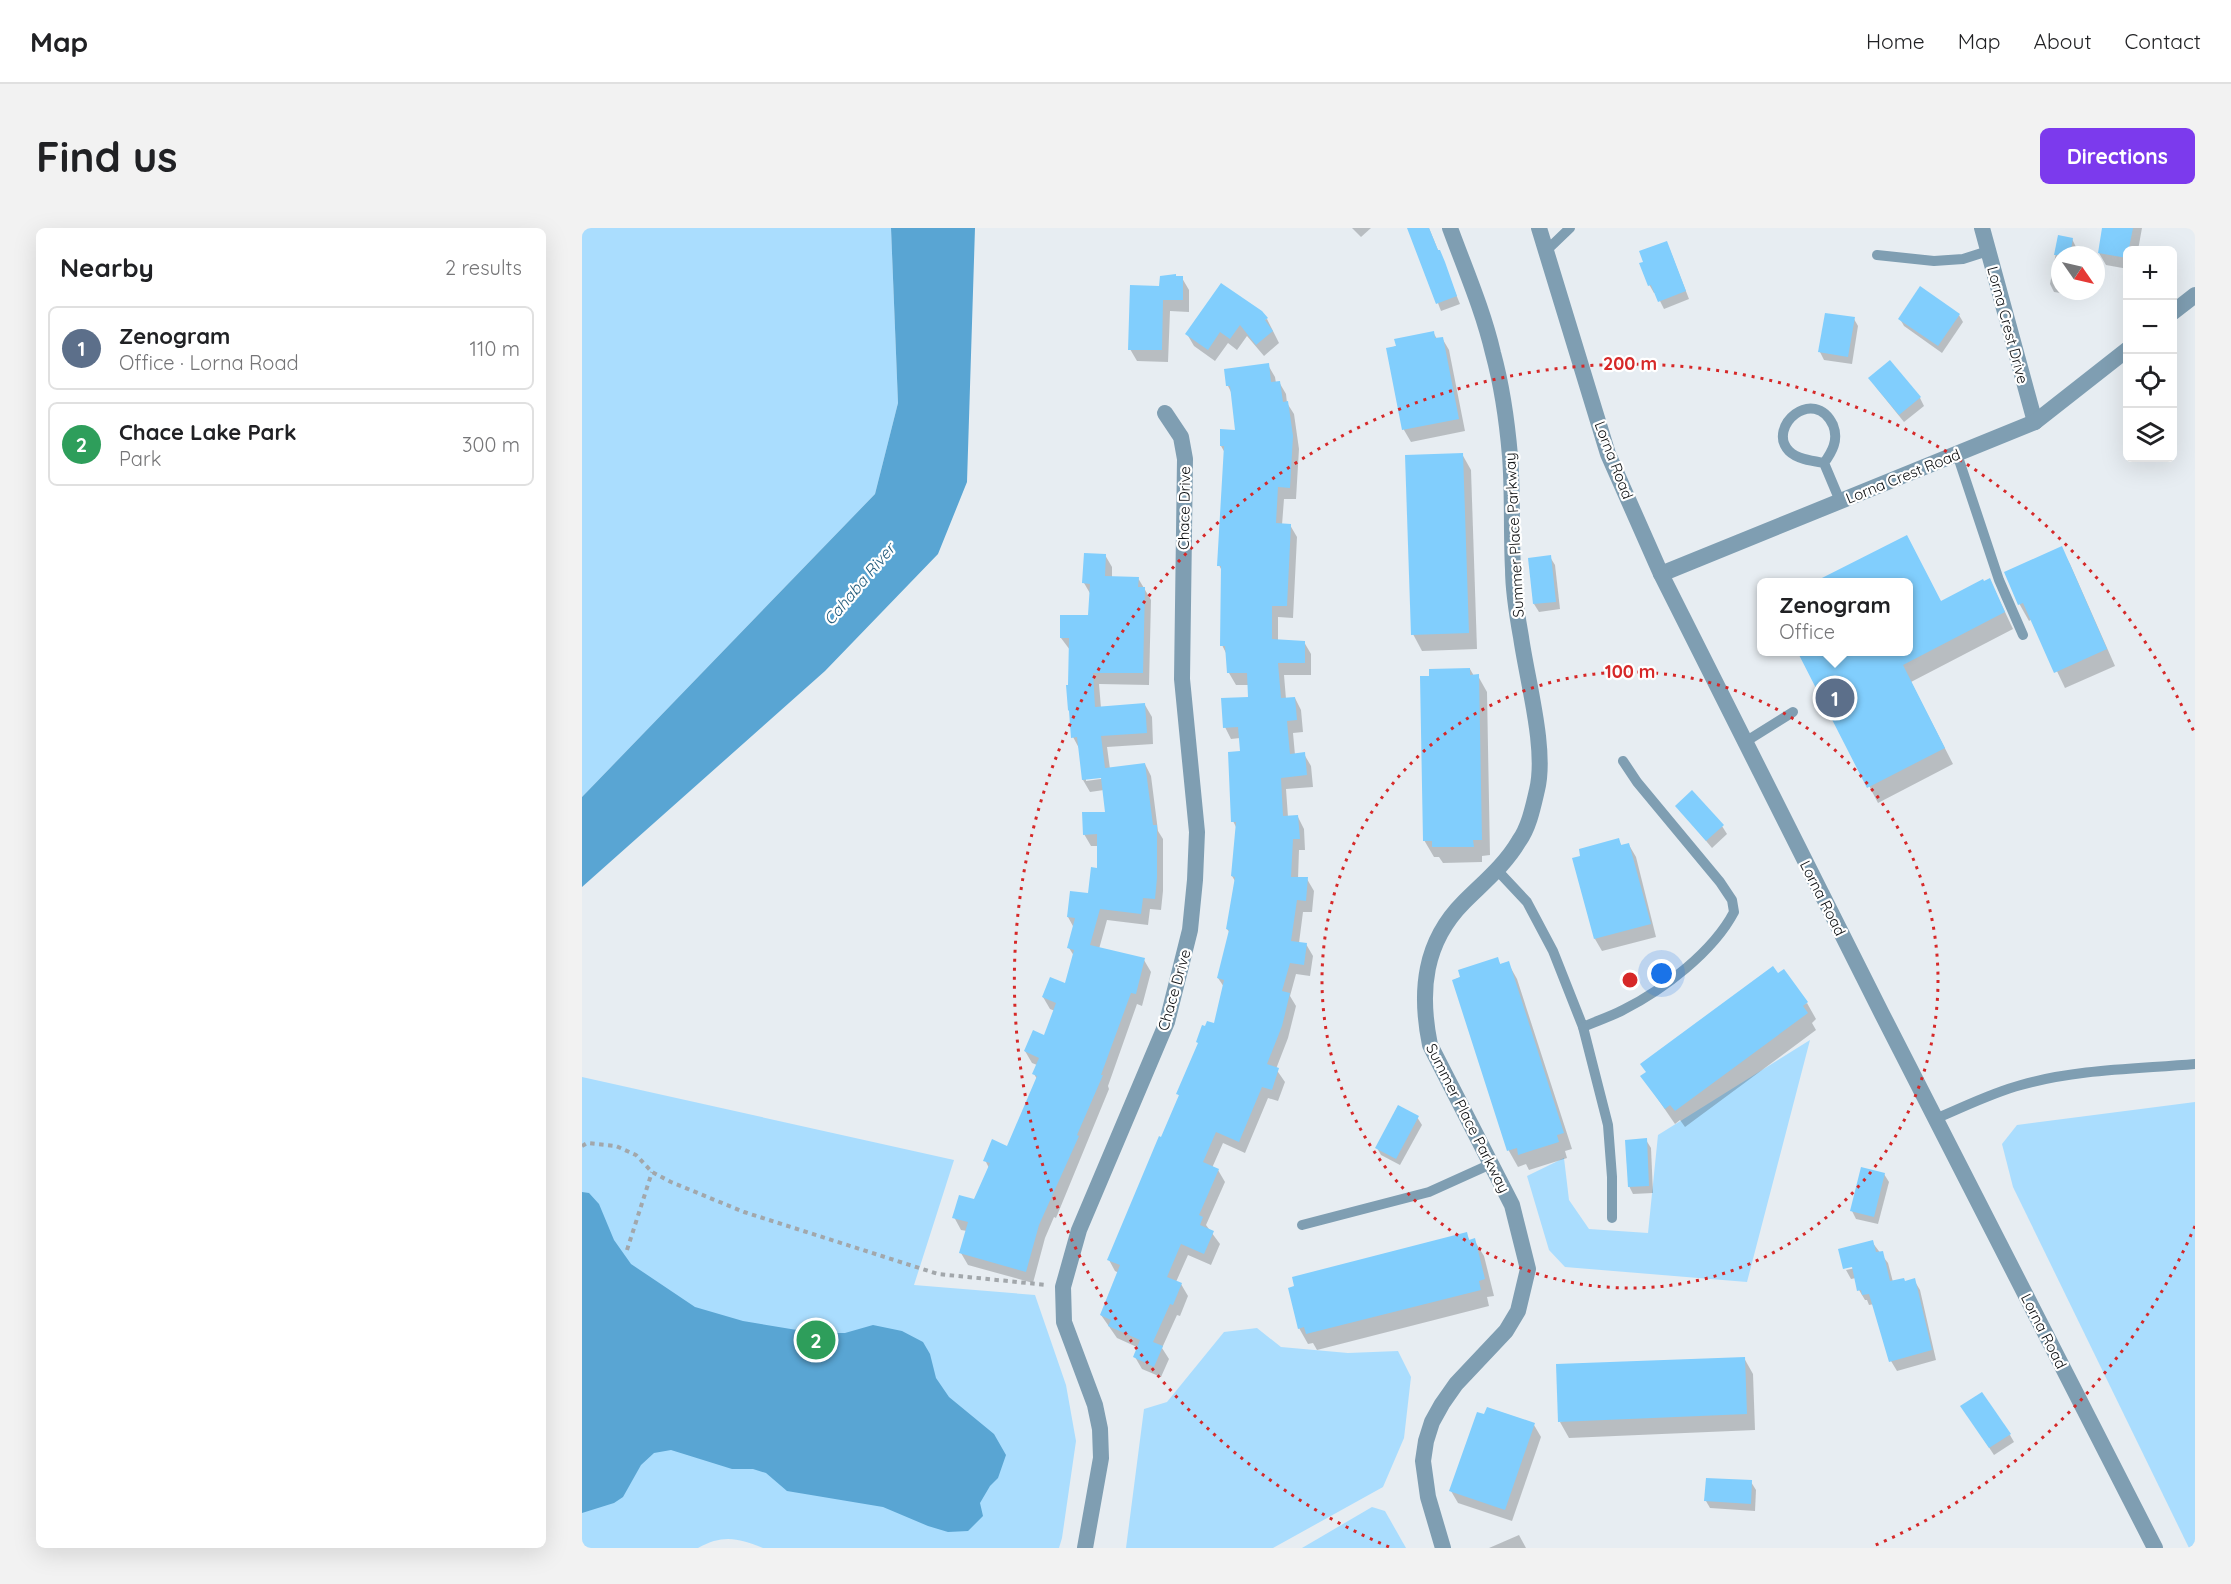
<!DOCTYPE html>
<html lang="en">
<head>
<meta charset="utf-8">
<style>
  :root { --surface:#fff; --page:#f2f2f2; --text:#202124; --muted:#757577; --line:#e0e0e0; --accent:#7c3aed }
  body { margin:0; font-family:Quicksand,sans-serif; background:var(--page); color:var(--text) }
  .controls { position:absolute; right:18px; top:18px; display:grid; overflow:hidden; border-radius:9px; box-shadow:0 6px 24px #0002 }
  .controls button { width:54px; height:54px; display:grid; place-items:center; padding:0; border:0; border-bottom:2px solid var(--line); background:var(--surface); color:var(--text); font:30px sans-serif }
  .compass { position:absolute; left:1469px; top:18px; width:54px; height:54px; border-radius:50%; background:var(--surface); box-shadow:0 6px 24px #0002; rotate:124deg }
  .you { position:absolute; left:1080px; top:746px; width:21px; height:21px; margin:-15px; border:4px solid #fff; border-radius:50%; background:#1a73e8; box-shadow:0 0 0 9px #1a73e833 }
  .badge { display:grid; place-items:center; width:39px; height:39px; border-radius:50%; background:var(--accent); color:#fff; font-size:20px; font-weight:700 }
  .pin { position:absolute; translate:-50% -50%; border:3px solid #fff; box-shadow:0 2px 6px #0006 }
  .popup { position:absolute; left:1175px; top:350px; width:156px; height:78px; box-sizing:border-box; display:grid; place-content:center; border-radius:9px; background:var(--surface); filter:drop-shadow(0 2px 4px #0005); font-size:20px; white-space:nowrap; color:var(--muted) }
  .popup b { font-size:22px; color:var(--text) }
  .popup::after { content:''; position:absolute; left:50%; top:100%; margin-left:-12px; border:12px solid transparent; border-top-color:var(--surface) }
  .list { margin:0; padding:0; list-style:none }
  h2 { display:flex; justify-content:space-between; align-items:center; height:78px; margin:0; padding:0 24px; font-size:26px }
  h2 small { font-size:20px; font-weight:400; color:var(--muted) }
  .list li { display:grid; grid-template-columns:39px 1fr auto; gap:18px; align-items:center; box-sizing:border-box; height:84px; margin:0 12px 12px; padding:0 12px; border:2px solid var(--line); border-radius:9px }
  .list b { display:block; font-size:22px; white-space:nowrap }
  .list p { margin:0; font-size:20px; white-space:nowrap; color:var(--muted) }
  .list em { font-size:20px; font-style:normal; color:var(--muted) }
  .icon { flex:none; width:33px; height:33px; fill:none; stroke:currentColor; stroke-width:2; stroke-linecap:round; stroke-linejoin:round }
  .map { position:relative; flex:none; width:1613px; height:1320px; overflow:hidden; border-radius:9px }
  header { display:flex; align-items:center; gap:36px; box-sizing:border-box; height:84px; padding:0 30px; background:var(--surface); border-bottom:2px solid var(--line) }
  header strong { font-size:28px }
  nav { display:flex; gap:33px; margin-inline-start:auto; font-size:21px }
  .intro { display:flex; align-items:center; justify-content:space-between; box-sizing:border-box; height:144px; padding:0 36px }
  h1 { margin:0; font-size:42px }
  .button { padding:15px 27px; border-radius:9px; background:var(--accent); color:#fff; font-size:21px; font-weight:700 }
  main { display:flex; gap:36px; padding:0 36px }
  aside { flex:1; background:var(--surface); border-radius:9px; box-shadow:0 6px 24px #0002 }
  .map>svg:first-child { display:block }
  .green { fill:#aaddfe }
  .water { fill:#59a5d3 }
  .shadow { fill:#0003; fill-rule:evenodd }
  .building { fill:#81cefd }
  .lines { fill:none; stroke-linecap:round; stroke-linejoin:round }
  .path { stroke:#a2a7ab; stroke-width:4; stroke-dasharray:4.5 4.5; stroke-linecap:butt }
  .service { stroke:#7f9eb2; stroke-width:10 }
  .minor { stroke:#7f9eb2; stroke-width:16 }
  .tertiary { stroke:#7f9eb2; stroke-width:16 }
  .ring { fill:none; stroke:#d62828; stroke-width:3; stroke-dasharray:3 6 }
  .labels { text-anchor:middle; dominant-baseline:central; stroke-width:4.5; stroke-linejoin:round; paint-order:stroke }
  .street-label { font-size:15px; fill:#0b0d0f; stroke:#fff }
  .water-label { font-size:16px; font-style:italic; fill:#225b7c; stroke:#fff }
  .centre { fill:#d62828; stroke:#fff; stroke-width:3 }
  .ring-label { font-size:18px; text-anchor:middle; font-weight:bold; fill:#d62828; stroke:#fff; stroke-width:4.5; stroke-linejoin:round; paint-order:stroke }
</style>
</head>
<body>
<header>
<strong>Map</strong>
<nav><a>Home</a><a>Map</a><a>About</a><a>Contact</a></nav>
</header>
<div class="intro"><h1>Find us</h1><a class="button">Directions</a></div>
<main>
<aside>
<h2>Nearby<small>2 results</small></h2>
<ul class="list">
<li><span class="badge" style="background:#5c6f8a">1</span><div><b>Zenogram</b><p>Office · Lorna Road</p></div><em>110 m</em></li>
<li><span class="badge" style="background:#2e9e5b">2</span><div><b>Chace Lake Park</b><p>Park</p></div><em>300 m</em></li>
</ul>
</aside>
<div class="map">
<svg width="1613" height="1320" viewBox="0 0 1613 1320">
  <rect width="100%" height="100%" fill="#e7edf2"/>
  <g class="green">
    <polygon points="0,0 309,0 316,175 293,266 0,569"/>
    <polygon points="1228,812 1165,1054 983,1039 967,1022 945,948 982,930 987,972 1007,1001 1066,1005 1076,907"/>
    <path d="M 0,849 L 372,932 L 332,1057 L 453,1067 L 484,1157 L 494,1213 L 480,1310 L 477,1320 L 181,1320 C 156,1310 141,1306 116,1320 L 0,1320 Z"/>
    <polygon points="1613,874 1613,1320 1607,1320 1431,959 1420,916 1435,897"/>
    <polygon points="675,1100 699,1119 766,1125 816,1123 829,1149 822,1210 801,1259 691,1320 544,1320 562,1181 585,1174 642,1104"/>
    <polygon points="790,1279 803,1283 824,1320 720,1320"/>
  </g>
  <g class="water">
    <polygon points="309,0 393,0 385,254 356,326 243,443 0,659 0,569 293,266 316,175"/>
    <polygon points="0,964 7,965 17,976 32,1012 49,1036 113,1079 161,1093 233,1105 263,1105 291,1097 320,1103 341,1114 348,1126 354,1150 367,1169 412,1206 424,1227 416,1250 408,1258 398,1275 401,1288 386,1303 366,1304 346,1298 301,1279 205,1263 184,1245 171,1241 150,1241 89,1222 72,1225 59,1237 41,1269 32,1275 0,1285"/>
  </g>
  <g class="shadow">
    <polygon points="770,0 789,0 779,9"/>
    <polygon points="827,0 847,0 878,76 859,83"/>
    <polygon points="1522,0 1560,0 1556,22 1546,22 1546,41 1524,37 1517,25"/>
    <polygon points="1477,9 1490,11 1494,19 1493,27 1478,27 1478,63 1486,63 1485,66 1472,64 1468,56"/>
    <polygon points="1088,22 1107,71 1082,81 1074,65 1072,65 1068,58 1059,36"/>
    <polygon points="600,50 607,62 607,84 588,83 586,134 555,133 548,121 579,59"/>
    <polygon points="1377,87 1381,94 1360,125 1322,98 1318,91"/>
    <polygon points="685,91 697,115 682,128 665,108 655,122 646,115 633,133 612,118 605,106"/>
    <polygon points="1272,91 1276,98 1270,136 1242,132 1238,124"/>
    <polygon points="851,104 855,111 860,110 867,122 883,203 829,214 822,202 806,121"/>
    <polygon points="686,137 693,149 694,155 697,154 704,166 705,175 712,186 717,221 714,271 702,271 700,297 708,297 715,309 711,390 696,389 696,412 722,414 729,426 729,447 702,447 704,471 713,470 719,482 721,504 711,505 713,527 722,526 729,538 731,559 704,561 706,589 716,589 722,601 723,622 717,622 716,651 725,651 732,663 730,684 721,684 717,715 724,716 731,728 728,748 714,746 708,768 714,778 706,810 694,841 703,854 696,873 686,870 663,925 641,915 630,940 636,942 643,954 624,997 638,1016 629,1037 606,1027 594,1054 599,1056 606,1068 598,1088 595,1087 580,1120 587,1131 579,1149 560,1141 553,1129 557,1120 535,1110 519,1087 537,1045 533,1043 527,1032 598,869 596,866 634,797 642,759 636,750 648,705 645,701 653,653 650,648 655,601 651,593 660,524 658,510 649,511 643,499 667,470 667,457 654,457 647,445 645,427 640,417 640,343 637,337 643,225 639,218 655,203 650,166 646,158"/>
    <polygon points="1293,158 1338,170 1342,178 1322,194"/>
    <polygon points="880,226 889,242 895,421 840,423 831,406"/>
    <polygon points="1324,309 1359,374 1408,352 1431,401 1329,454 1371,536 1296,575 1217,424 1326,424 1326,354 1235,354"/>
    <polygon points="1479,320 1488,336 1533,438 1483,460 1450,391 1447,393 1438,377 1424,344"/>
    <path d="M 523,327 L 530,339 L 530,349 L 556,350 L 569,372 L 567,457 L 517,456 L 519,480 L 563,477 L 570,489 L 571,516 L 525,519 L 528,541 L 563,536 L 569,548 L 576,603 L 581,611 L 581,663 L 579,682 L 568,681 L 566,697 L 525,692 L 517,721 L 562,732 L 569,744 L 560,778 L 555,776 L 526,858 L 527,861 L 474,990 L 472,989 L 463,1010 L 451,1055 L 386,1037 L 379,1025 L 385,1003 L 379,1002 L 372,989 L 393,973 L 407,940 L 403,932 L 426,920 L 455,851 L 452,846 L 455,837 L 450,835 L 443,823 L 463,809 L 473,783 L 468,781 L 461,769 L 484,757 L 492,728 L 487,720 L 492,700 L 486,689 L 507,666 L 517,642 L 516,618 L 509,618 L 502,606 L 525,585 L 522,562 L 508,564 L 501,552 L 498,522 L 491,509 L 487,458 L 488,422 L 479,410 L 480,388 L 508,388 L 509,367 L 502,355 ZM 526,547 L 526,550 L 504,553 L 504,550 Z"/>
    <polygon points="968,329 973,337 978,381 957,384 952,376"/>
    <polygon points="888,441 892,448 896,448 905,464 908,627 900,628 900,634 861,635 857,629 852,629 842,612"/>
    <polygon points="1095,578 1140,598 1145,606 1130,620"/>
    <polygon points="1036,612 1040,618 1047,617 1054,629 1074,709 1020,723 1013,711"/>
    <polygon points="915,731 919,737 926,735 935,751 990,921 983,923 985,930 947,942 944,936 936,939 927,923 872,752"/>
    <polygon points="1225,775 1234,791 1230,795 1234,802 1103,899 1098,892 1093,896 1060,848"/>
    <polygon points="835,889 840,897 818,937 799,927 795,920"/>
    <polygon points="1064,912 1069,920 1071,965 1051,966 1047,958"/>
    <polygon points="1302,946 1307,954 1296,996 1274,991 1270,983"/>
    <polygon points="884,1006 888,1013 892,1012 902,1028 912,1068 905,1069 907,1078 735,1122 731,1115 726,1116 717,1100"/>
    <polygon points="1290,1014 1306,1035 1311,1054 1323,1055 1332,1052 1338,1062 1354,1132 1315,1143 1309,1133 1292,1076 1287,1077 1285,1072 1283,1072 1277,1062 1274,1050 1269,1051 1264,1042 1278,1039 1263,1039 1263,1041 1258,1022"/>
    <polygon points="1162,1130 1171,1146 1173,1202 987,1210 978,1194"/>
    <polygon points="1385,1186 1428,1207 1432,1214 1412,1227"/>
    <polygon points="952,1197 959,1209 930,1293 876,1275 869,1263"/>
    <polygon points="1169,1254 1174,1262 1173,1283 1128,1280 1124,1273"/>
    <polygon points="937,1307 944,1320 907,1320"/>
  </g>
  <g class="building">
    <polygon points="825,0 847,0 856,22 858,22 863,34 875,68 854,76"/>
    <polygon points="1520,0 1551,0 1545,30 1516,25"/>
    <polygon points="1476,7 1491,10 1488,27 1472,27"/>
    <polygon points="1085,13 1104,63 1076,74 1069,57 1066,58 1057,35 1061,34 1057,23"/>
    <polygon points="594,46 594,48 601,48 601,72 581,72 580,122 546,122 548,57 577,58 578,48"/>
    <polygon points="639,55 680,83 686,90 683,92 691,103 674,117 658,97 648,111 638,104 626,122 603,106"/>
    <polygon points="1338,58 1378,86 1356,118 1316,91"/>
    <polygon points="1243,85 1273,89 1266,129 1236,124"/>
    <polygon points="852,103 853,110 861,109 877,191 820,202 804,120 814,118 812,111"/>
    <polygon points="1308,132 1339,169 1317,187 1286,150"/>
    <polygon points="687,135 689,154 698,153 701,174 706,173 711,208 708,260 696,259 694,295 709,296 705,378 690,378 690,411 723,413 723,435 696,435 699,470 713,469 715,492 705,493 708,526 723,524 725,547 699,550 701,588 716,587 718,611 711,611 709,649 726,649 724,673 715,672 709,713 725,715 722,737 708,735 700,763 708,765 700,798 685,836 697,840 690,862 680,859 657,914 634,904 621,934 637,941 617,987 621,989 618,997 632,1003 622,1026 599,1016 585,1049 600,1055 591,1077 588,1076 571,1114 581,1118 572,1139 551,1129 558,1112 526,1098 529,1092 518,1087 538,1037 525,1032 577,908 579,909 597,867 594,866 616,815 614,814 620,797 623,798 625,793 632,795 642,752 635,750 647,702 644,701 653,649 649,648 654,594 649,594 646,524 658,523 656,499 641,500 639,470 666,469 665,445 645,445 643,418 638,418 639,338 635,338 642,218 638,218 638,201 653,202 648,158 644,158 642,141"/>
    <polygon points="881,225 887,405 829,407 823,227"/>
    <polygon points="1325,307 1359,373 1401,351 1402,353 1408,350 1423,384 1321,437 1363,520 1285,560 1215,423 1326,423 1326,354 1232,354"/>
    <polygon points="1480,318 1525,421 1472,445 1441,375 1436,377 1422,344"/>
    <polygon points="502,325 524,326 523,348 557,349 556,359 563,359 561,445 511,445 513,479 563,475 565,505 519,508 523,540 563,535 571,597 575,597 575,650 573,671 561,670 559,686 518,681 508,717 563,730 554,766 549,765 519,847 521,847 495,907 497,908 457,997 444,1044 377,1025 386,994 370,990 377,967 392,971 408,935 401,933 410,911 425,918 455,848 450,846 457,830 442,823 451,802 462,807 474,775 460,769 468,749 483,755 492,722 485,720 493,690 485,689 488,663 506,665 509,639 515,640 515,606 501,607 500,584 523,584 519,550 500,552 495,509 489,510 487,483 486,482 484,457 486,457 487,410 478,410 478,387 506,387 508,356 500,355"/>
    <polygon points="969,327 974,374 951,376 946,330"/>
    <polygon points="888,440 888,447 897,446 900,612 891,612 892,619 850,619 850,613 841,613 838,448 847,448 847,441"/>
    <polygon points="1110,562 1142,597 1124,613 1093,578"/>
    <polygon points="1037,610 1039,617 1047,615 1069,696 1012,711 990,630 998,628 997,621"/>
    <polygon points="916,729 918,736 927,733 982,905 975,907 977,914 936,927 935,920 925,923 870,752 878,749 876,742"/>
    <polygon points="1191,738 1196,745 1202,741 1226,774 1221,778 1226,785 1093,883 1088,877 1083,881 1058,848 1064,844 1058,836"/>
    <polygon points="816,877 837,888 814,931 793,920"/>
    <polygon points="1065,910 1067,958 1046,959 1043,912"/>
    <polygon points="1279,939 1303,945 1292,989 1268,983"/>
    <polygon points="885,1004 887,1012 893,1010 903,1051 897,1053 899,1062 724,1106 722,1099 716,1101 706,1060 712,1058 710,1049"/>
    <polygon points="1291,1012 1294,1024 1301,1023 1308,1053 1322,1050 1323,1053 1333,1050 1350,1122 1307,1134 1287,1066 1280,1067 1279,1062 1275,1063 1270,1039 1261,1041 1256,1021"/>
    <polygon points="1163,1129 1165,1186 976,1194 974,1136"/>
    <polygon points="1400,1164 1429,1206 1407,1220 1378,1178"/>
    <polygon points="905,1179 953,1195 923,1282 867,1263 895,1184 902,1186"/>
    <polygon points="1124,1250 1170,1252 1169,1276 1122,1273"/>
  </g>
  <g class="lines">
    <g class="path">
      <polyline points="0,918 5,915 34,918 54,927 70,944 89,954 162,984 356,1046 465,1057"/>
      <polyline points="45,1022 70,944"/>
    </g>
    <g class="service">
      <polyline points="964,23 988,0"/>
      <polyline points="1295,27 1352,33 1381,31 1406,23"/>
      <polyline points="1375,226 1417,352 1441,407"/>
      <path d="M 1242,235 C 1250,224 1257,212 1251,197 C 1232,157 1184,199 1207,223 C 1215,231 1230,233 1242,235 L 1258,273"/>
      <polyline points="1163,514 1211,484"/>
      <path d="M 915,642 L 945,674 L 971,723 L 1001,799 C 1014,793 1028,789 1041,782 C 1081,762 1131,724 1152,684 L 1150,672 L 1138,654 L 1055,554 L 1041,533"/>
      <polyline points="1001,799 1026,897 1030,949 1030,990"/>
      <path d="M 1353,891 C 1382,879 1409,865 1439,857 C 1495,841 1555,841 1613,836"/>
      <polyline points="720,997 847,964 909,936"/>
    </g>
    <g class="minor">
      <polyline points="1400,0 1453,194"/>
      <polyline points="1590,85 1613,67"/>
      <polyline points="1079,346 1453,194 1546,121"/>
      <polyline points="503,1320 519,1230 518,1201 513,1177 482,1094 481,1059 497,1002 585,794 608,702 613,652 615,604 600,451 603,231 599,209 583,185"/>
      <path d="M 861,1320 L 846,1269 L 841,1233 L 844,1213 L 850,1194 L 860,1176 L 874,1156 L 924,1103 L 936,1083 L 946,1041 L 930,977 L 848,817 C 837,763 842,714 882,674 C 902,654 923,637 937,613 C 947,599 951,579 955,562 C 965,522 945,452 939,409 C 935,387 931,364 931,341 C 929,304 931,265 928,228 C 925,193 920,158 911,125 C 901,82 883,41 868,0"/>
    </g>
    <polyline class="tertiary" points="957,0 1026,226 1079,346 1300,786 1573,1320"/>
  </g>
  <g class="ring">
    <circle cx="1048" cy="752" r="308"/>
    <path d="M1613 998A616 616 0 0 1 1289 1319M807 1319A616 616 0 1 1 1613 506"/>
  </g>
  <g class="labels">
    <g class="street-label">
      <text transform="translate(1426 97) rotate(75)">Lorna Crest Drive</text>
      <text transform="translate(1032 232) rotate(69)">Lorna Road</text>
      <text transform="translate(1321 248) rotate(-22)">Lorna Crest Road</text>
      <text transform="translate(602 280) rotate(-89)">Chace Drive</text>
      <text transform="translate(932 307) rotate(-93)">Summer Place Parkway</text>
      <text transform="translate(1241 670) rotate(63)">Lorna Road</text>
      <text transform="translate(592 762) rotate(-74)">Chace Drive</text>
      <text transform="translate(886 890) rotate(63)">Summer Place Parkway</text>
      <text transform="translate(1462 1103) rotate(63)">Lorna Road</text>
    </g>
    <g class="water-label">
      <text transform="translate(277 356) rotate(-50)">Cahaba River</text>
    </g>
  </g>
  <circle cx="1048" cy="752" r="9" class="centre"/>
  <g class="ring-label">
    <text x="1048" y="142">200 m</text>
    <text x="1048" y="450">100 m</text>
  </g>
</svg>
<div class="controls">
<button>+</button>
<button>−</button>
<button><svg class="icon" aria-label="locate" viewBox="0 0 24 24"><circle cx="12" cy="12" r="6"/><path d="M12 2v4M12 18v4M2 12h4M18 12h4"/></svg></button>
<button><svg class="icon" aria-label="layers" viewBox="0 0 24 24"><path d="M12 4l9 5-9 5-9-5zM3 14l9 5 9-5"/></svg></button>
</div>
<svg class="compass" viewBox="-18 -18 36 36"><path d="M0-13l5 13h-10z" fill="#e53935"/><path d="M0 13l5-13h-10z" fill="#757577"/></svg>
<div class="you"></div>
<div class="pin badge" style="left:1253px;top:470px;background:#5c6f8a">1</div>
<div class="popup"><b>Zenogram</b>Office</div>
<div class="pin badge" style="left:234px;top:1112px;background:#2e9e5b">2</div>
</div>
</main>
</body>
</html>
